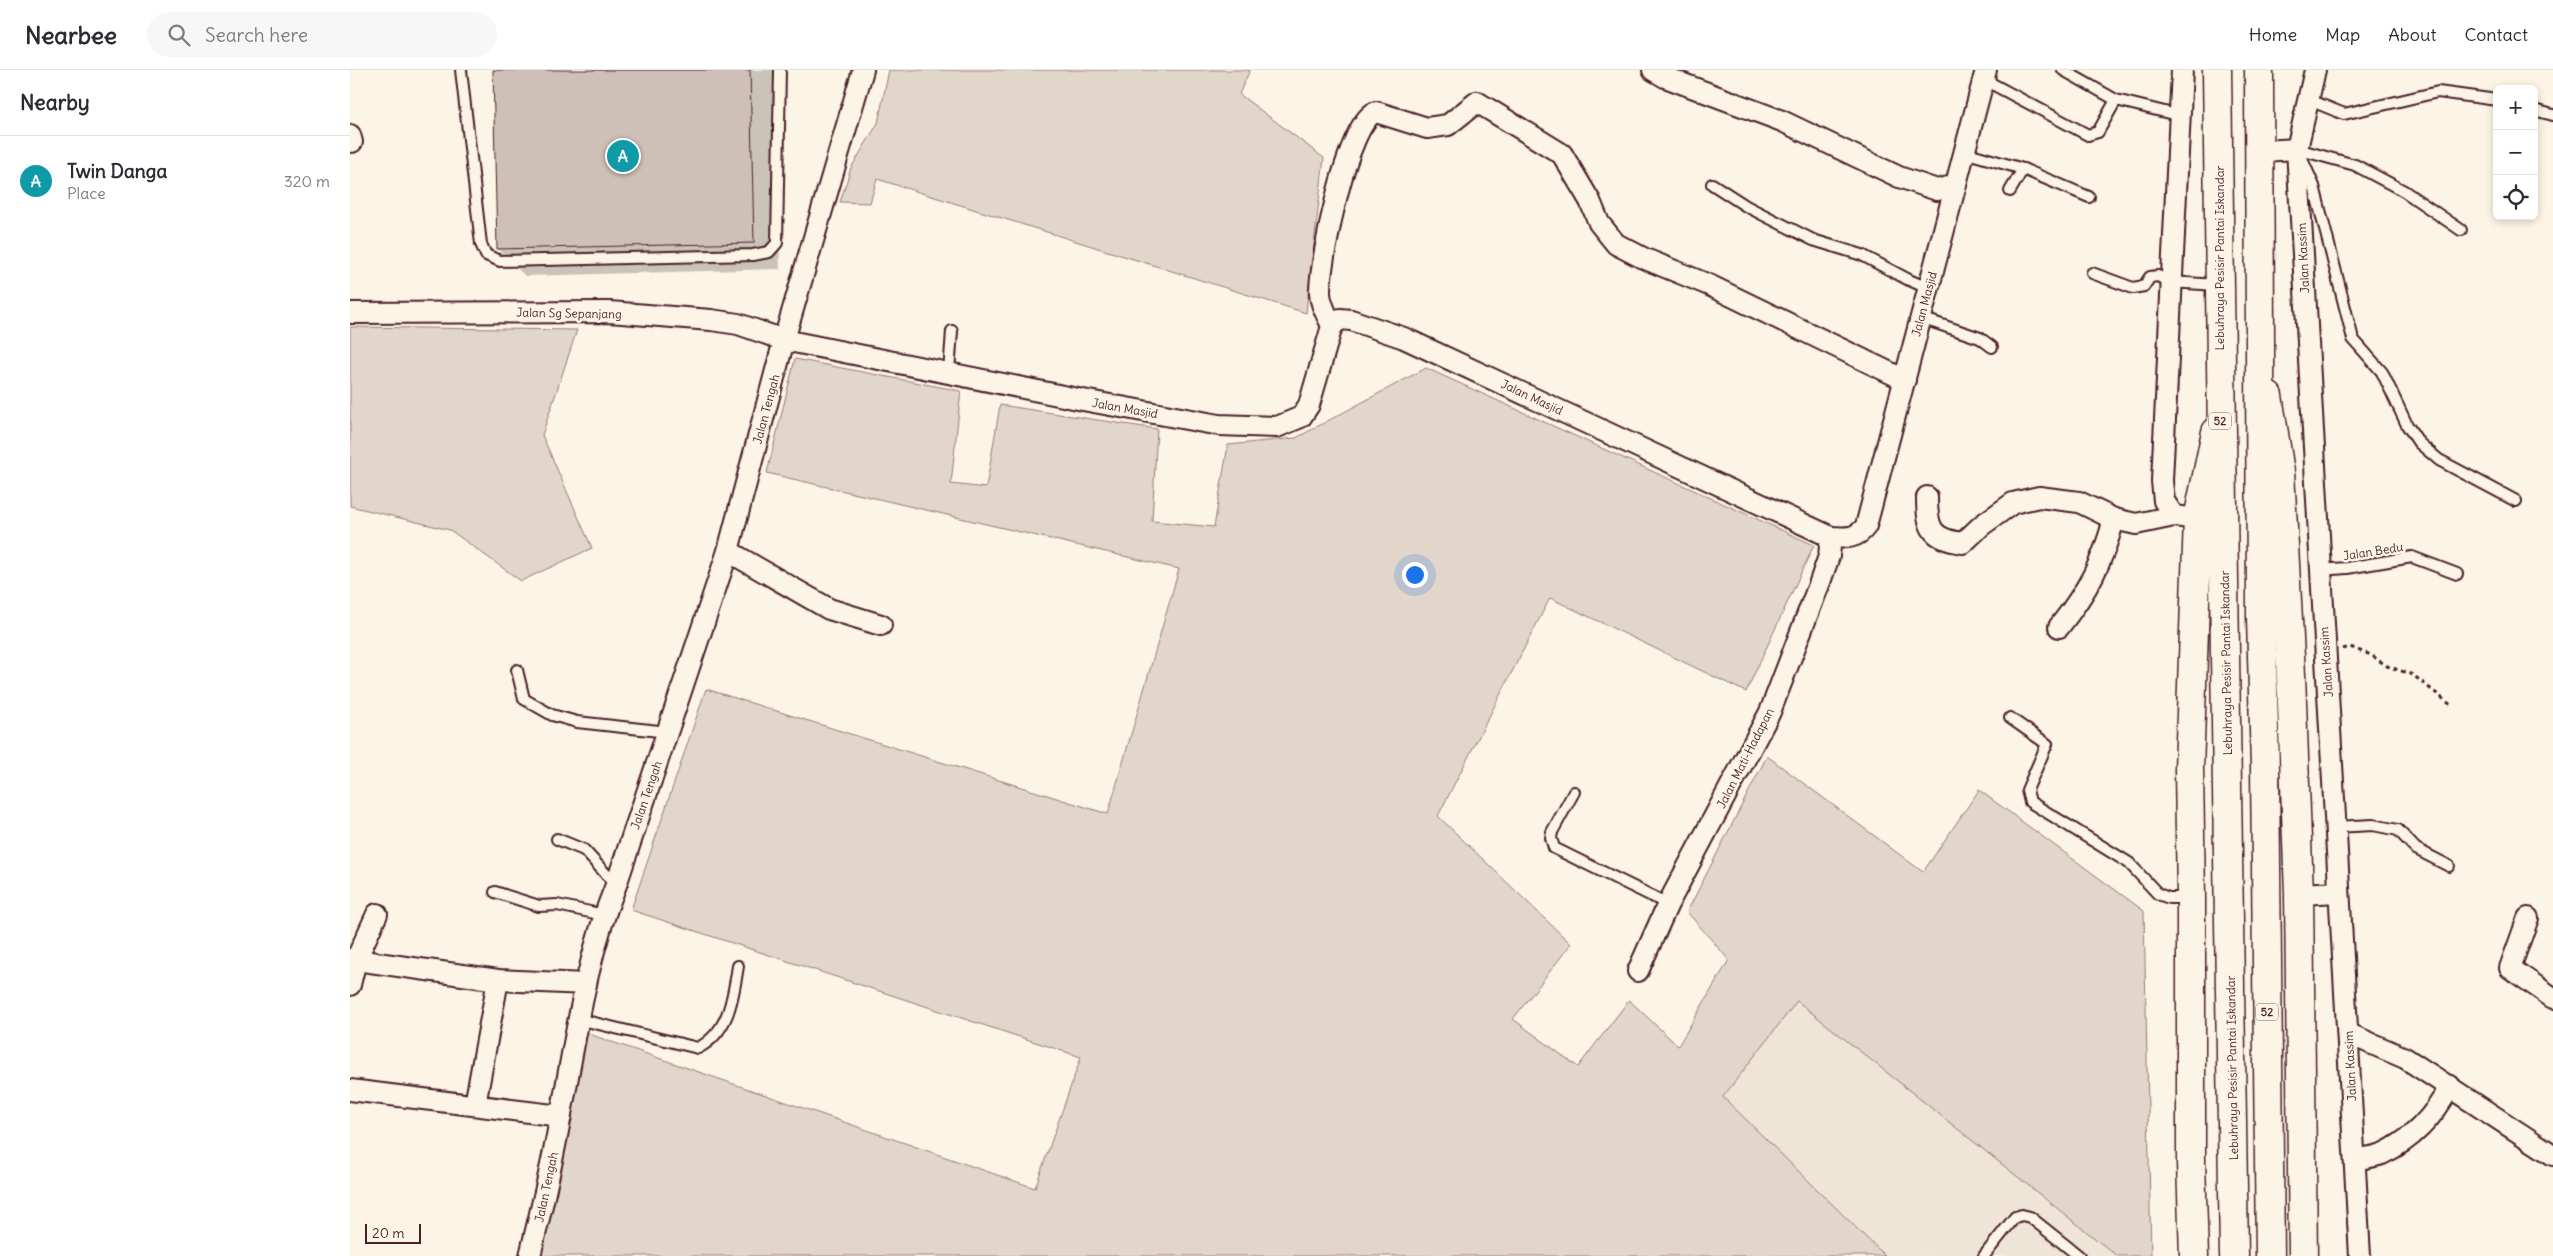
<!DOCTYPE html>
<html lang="en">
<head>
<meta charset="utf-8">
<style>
  :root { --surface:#fff; --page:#f7f7f7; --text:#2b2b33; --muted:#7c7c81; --line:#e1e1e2; --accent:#1f6fb2 }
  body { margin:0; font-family:Delius,sans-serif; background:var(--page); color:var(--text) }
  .controls { position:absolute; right:15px; top:15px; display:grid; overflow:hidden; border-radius:8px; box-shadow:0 2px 8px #0003 }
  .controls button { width:45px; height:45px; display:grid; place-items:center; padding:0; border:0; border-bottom:1px solid var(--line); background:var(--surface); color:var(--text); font:25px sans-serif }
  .scale { position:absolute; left:15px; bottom:12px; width:56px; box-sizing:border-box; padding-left:5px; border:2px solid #4a1f2b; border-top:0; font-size:14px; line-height:18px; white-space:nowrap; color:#4a1f2b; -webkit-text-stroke:4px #fcf5e5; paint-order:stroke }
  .you { position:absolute; left:1064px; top:504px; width:18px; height:18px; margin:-12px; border:4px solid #fff; border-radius:50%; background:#1a73e8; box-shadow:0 0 0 8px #1a73e833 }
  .badge { display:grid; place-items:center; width:32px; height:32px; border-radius:50%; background:var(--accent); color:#fff; font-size:16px; font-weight:700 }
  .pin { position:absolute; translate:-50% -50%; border:2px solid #fff; box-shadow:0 1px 5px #0006 }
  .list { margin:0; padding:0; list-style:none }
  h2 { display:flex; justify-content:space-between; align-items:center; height:65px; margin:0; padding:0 20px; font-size:21px }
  h2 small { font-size:16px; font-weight:400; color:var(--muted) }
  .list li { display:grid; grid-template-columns:32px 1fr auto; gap:15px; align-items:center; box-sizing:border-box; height:90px; padding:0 20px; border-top:1px solid var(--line) }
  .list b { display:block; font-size:19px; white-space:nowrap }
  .list p { margin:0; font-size:16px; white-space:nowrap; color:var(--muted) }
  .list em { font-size:16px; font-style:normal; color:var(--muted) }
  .icon { flex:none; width:28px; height:28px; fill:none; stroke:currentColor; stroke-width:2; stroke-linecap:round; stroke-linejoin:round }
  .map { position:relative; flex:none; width:2203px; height:1186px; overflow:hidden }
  header { display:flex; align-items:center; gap:30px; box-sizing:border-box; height:70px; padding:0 25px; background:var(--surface); border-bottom:1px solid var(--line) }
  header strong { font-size:24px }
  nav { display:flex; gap:28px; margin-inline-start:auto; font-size:18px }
  .search { width:350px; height:45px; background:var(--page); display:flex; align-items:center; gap:12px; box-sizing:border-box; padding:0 18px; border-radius:28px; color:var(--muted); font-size:19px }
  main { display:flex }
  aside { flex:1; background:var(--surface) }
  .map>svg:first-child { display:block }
  .built { fill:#eee5d7 }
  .green { fill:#e2d5ca; stroke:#967a7a }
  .shadow { fill:#0003 }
  .building { fill:#cfc0b7; stroke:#4a1f2b }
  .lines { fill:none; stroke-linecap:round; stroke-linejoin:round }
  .lane-casing { stroke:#4a1f2b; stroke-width:14 }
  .street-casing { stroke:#4a1f2b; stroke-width:24 }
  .primary-casing { stroke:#4a1f2b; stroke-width:31 }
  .highway-casing { stroke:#4a1f2b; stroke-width:31 }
  .path { stroke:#4a1f2b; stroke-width:3; stroke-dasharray:4 4; stroke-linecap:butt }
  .lane { stroke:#fcf5e5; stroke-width:10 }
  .street { stroke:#fcf5e5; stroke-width:20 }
  .primary { stroke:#fcf5e5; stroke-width:28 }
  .highway { stroke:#fcf5e5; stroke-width:28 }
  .labels { text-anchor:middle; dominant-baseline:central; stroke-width:5; stroke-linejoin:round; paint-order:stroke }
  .shield { fill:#fcf5e5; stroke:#7f5f63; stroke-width:1 }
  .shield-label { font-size:11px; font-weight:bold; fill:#4a1f2b }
  .street-label { font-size:12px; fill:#4a1f2b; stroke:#fcf5e5 }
</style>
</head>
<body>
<header>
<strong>Nearbee</strong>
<div class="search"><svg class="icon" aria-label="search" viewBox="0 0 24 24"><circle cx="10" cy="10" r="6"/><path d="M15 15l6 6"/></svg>Search here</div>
<nav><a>Home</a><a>Map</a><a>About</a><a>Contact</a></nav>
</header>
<main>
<aside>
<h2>Nearby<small></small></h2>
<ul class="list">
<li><span class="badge" style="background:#0f9aa8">A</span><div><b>Twin Danga</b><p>Place</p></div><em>320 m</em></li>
</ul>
</aside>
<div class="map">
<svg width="2203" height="1186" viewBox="0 0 2203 1186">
  <rect width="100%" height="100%" fill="#fcf5e5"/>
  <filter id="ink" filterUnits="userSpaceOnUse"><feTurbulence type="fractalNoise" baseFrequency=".02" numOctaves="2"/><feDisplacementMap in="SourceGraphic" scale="10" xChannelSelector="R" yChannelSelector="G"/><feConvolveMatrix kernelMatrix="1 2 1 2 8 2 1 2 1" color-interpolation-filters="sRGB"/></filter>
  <g filter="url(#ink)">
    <polygon class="built" points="1447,931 1767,1186 1527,1186 1373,1027"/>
    <g class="green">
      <polygon points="539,0 900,0 889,24 974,88 956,243 527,109 520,133 490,132 501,98 528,53"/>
      <polygon points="0,257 227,260 192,365 242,478 171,511 100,460 0,436"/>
      <polygon points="445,289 611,321 601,414 636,418 650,335 807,359 802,451 864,457 878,375 946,368 1076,298 1464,475 1396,622 1200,528 1088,746 1221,874 1163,949 1228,997 1279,930 1328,976 1379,890 1337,842 1417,686 1573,802 1629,720 1794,841 1801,1186 1767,1186 1447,931 1373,1027 1535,1186 187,1186 236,963 685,1118 731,987 281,840 356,619 758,744 829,499 417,403"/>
    </g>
    <polygon class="shadow" points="144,0 426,0 430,199 175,206 148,179"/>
    <polygon class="building" points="143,0 400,0 404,173 147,179"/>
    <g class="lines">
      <g class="lane-casing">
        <g id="lane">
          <polyline points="111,0 131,174 136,185 150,191 403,185 419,182 427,173 430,0"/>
          <polyline points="1713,0 1766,30 1831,46"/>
          <polyline points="1633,9 1738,65 1748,62 1766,30"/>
          <polyline points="1957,29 1994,44 2088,22 2147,30"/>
          <polyline points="2184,40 2203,45"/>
          <polyline points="1947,79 2005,95 2054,121 2111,160"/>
          <polyline points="1614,82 1673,99 1739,127"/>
          <polyline points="1952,89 1964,116 2003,269 2032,302 2057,355 2069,373 2089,390 2166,431"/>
          <polyline points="1362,114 1396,136 1463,170 1512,185 1559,210 1578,218"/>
          <polyline points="1660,121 1673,99"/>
          <polyline points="1742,203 1783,218 1794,216 1800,207 1808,206 1820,212 1868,215"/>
          <polyline points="1571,248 1630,268 1642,277"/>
          <polyline points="599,302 602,261"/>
          <polyline points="1969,500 1997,498 2062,487 2107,504"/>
          <polyline points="167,600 174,629 202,645 227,652 318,662"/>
          <polyline points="1660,648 1697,674 1677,720 1680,732 1779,793 1808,824 1819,828 1840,828"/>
          <polyline points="1224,722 1202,762 1201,768 1204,778 1318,834"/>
          <polyline points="1985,757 2023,755 2048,760 2066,779 2099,796"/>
          <polyline points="207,769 234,780 266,815"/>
          <polyline points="145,822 189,836 207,835 254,845"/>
          <path d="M 228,949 L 348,978 C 379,962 383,928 388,896"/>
          <polyline points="1634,1186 1665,1147 1672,1145 1680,1147 1729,1186"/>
        </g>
      </g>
      <g class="street-casing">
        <g id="street">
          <polyline points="1303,0 1315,7 1432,51 1549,107 1587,120 1606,115"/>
          <polyline points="1832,0 1812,411 1814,431 1824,446 1848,449"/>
          <polyline points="1965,0 1947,79 2010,1186"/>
          <polyline points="0,65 2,72"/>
          <polyline points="1910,81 1947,79"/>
          <path d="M 0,243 L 259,242 L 361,250 L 388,254 L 434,270 L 733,330 L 869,355 L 927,357 L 951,347 L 959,335 L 982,256 L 990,249 L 1001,250 L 1054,268 L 1481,467 C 1496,468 1507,469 1516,456 L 1636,0"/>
          <path d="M 982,256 C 977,245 969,232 970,220 C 971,189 997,51 1026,42 L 1077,58 L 1098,55 L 1127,32 L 1212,84 L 1240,131 L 1249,153 L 1266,174 L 1293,188 L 1359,215 L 1555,310"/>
          <path d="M 1577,427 C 1577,458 1581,469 1613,473 L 1632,455 L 1663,433 L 1689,427 L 1729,432 L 1764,449 L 1786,454 L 1824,446"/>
          <polyline points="378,481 479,539 531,555"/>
          <path d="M 1709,557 C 1738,520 1752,494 1764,449"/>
          <polyline points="1949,824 1989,822"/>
          <polyline points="27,844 6,890 148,910 236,914"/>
          <polyline points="2178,848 2160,898 2203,928"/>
          <polyline points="0,889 6,890 0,915"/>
          <polyline points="1288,901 1318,834 1420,642 1470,512 1479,486 1481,467"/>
          <polyline points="1999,964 2055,988 2203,1085"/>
          <polyline points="0,1020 211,1046"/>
          <polyline points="125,1035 148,910"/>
          <path d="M 2005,1090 C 2013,1088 2024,1087 2032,1084 C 2062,1070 2085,1045 2100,1016"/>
          <path d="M 180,1186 C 191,1139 203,1092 211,1044 C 226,967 236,888 266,815 L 378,481 L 434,270 L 513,0"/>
        </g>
      </g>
      <g class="primary-casing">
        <g id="primary">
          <polyline points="1918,326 1930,402 1941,605 1949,824 1953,1186"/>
          <polyline points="1844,1186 1841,1092 1841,828 1839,699 1848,449 1866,362"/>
        </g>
      </g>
      <g class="highway-casing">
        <g id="highway">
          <path d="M 1867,0 C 1871,395 1879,791 1884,1186"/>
          <polyline points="1909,0 1911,547 1915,698 1920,1186"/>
        </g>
      </g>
      <polyline class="path" points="1993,579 2000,577 2021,585 2037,596 2063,605 2101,635"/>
      <use href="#lane" class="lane"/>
      <use href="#street" class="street"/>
      <use href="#primary" class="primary"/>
      <use href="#highway" class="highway"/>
    </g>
  </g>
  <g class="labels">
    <g class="shield">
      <rect x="1859" y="342.5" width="22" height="17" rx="4"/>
      <rect x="1906" y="933.5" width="22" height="17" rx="4"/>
    </g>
    <g class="shield-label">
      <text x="1870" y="351">52</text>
      <text x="1917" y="942">52</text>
    </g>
    <g class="street-label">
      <text transform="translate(1869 188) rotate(-90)">Lebuhraya Pesisir Pantai Iskandar</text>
      <text transform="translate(1953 188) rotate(-93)">Jalan Kassim</text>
      <text transform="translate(1574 234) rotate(-75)">Jalan Masjid</text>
      <text transform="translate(219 243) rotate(1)">Jalan Sg Sepanjang</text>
      <text transform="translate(1182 327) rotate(25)">Jalan Masjid</text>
      <text transform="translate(775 338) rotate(10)">Jalan Masjid</text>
      <text transform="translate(416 339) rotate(-75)">Jalan Tengah</text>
      <text transform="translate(2023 481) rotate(-9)">Jalan Bedu</text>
      <text transform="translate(1976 592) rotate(-94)">Jalan Kassim</text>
      <text transform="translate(1876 593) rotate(-91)">Lebuhraya Pesisir Pantai Iskandar</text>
      <text transform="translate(1395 688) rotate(-63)">Jalan Mati-Hadapan</text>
      <text transform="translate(296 725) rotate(-71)">Jalan Tengah</text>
      <text transform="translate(2000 996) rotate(-93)">Jalan Kassim</text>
      <text transform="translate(1882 998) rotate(-91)">Lebuhraya Pesisir Pantai Iskandar</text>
      <text transform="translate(196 1117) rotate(-78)">Jalan Tengah</text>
    </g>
  </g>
</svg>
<div class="controls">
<button>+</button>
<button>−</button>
<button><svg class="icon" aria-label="locate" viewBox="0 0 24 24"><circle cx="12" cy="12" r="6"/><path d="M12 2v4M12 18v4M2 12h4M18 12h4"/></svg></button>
</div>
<div class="scale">20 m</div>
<div class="you"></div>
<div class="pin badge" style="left:273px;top:86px;background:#0f9aa8">A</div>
</div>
</main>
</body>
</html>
